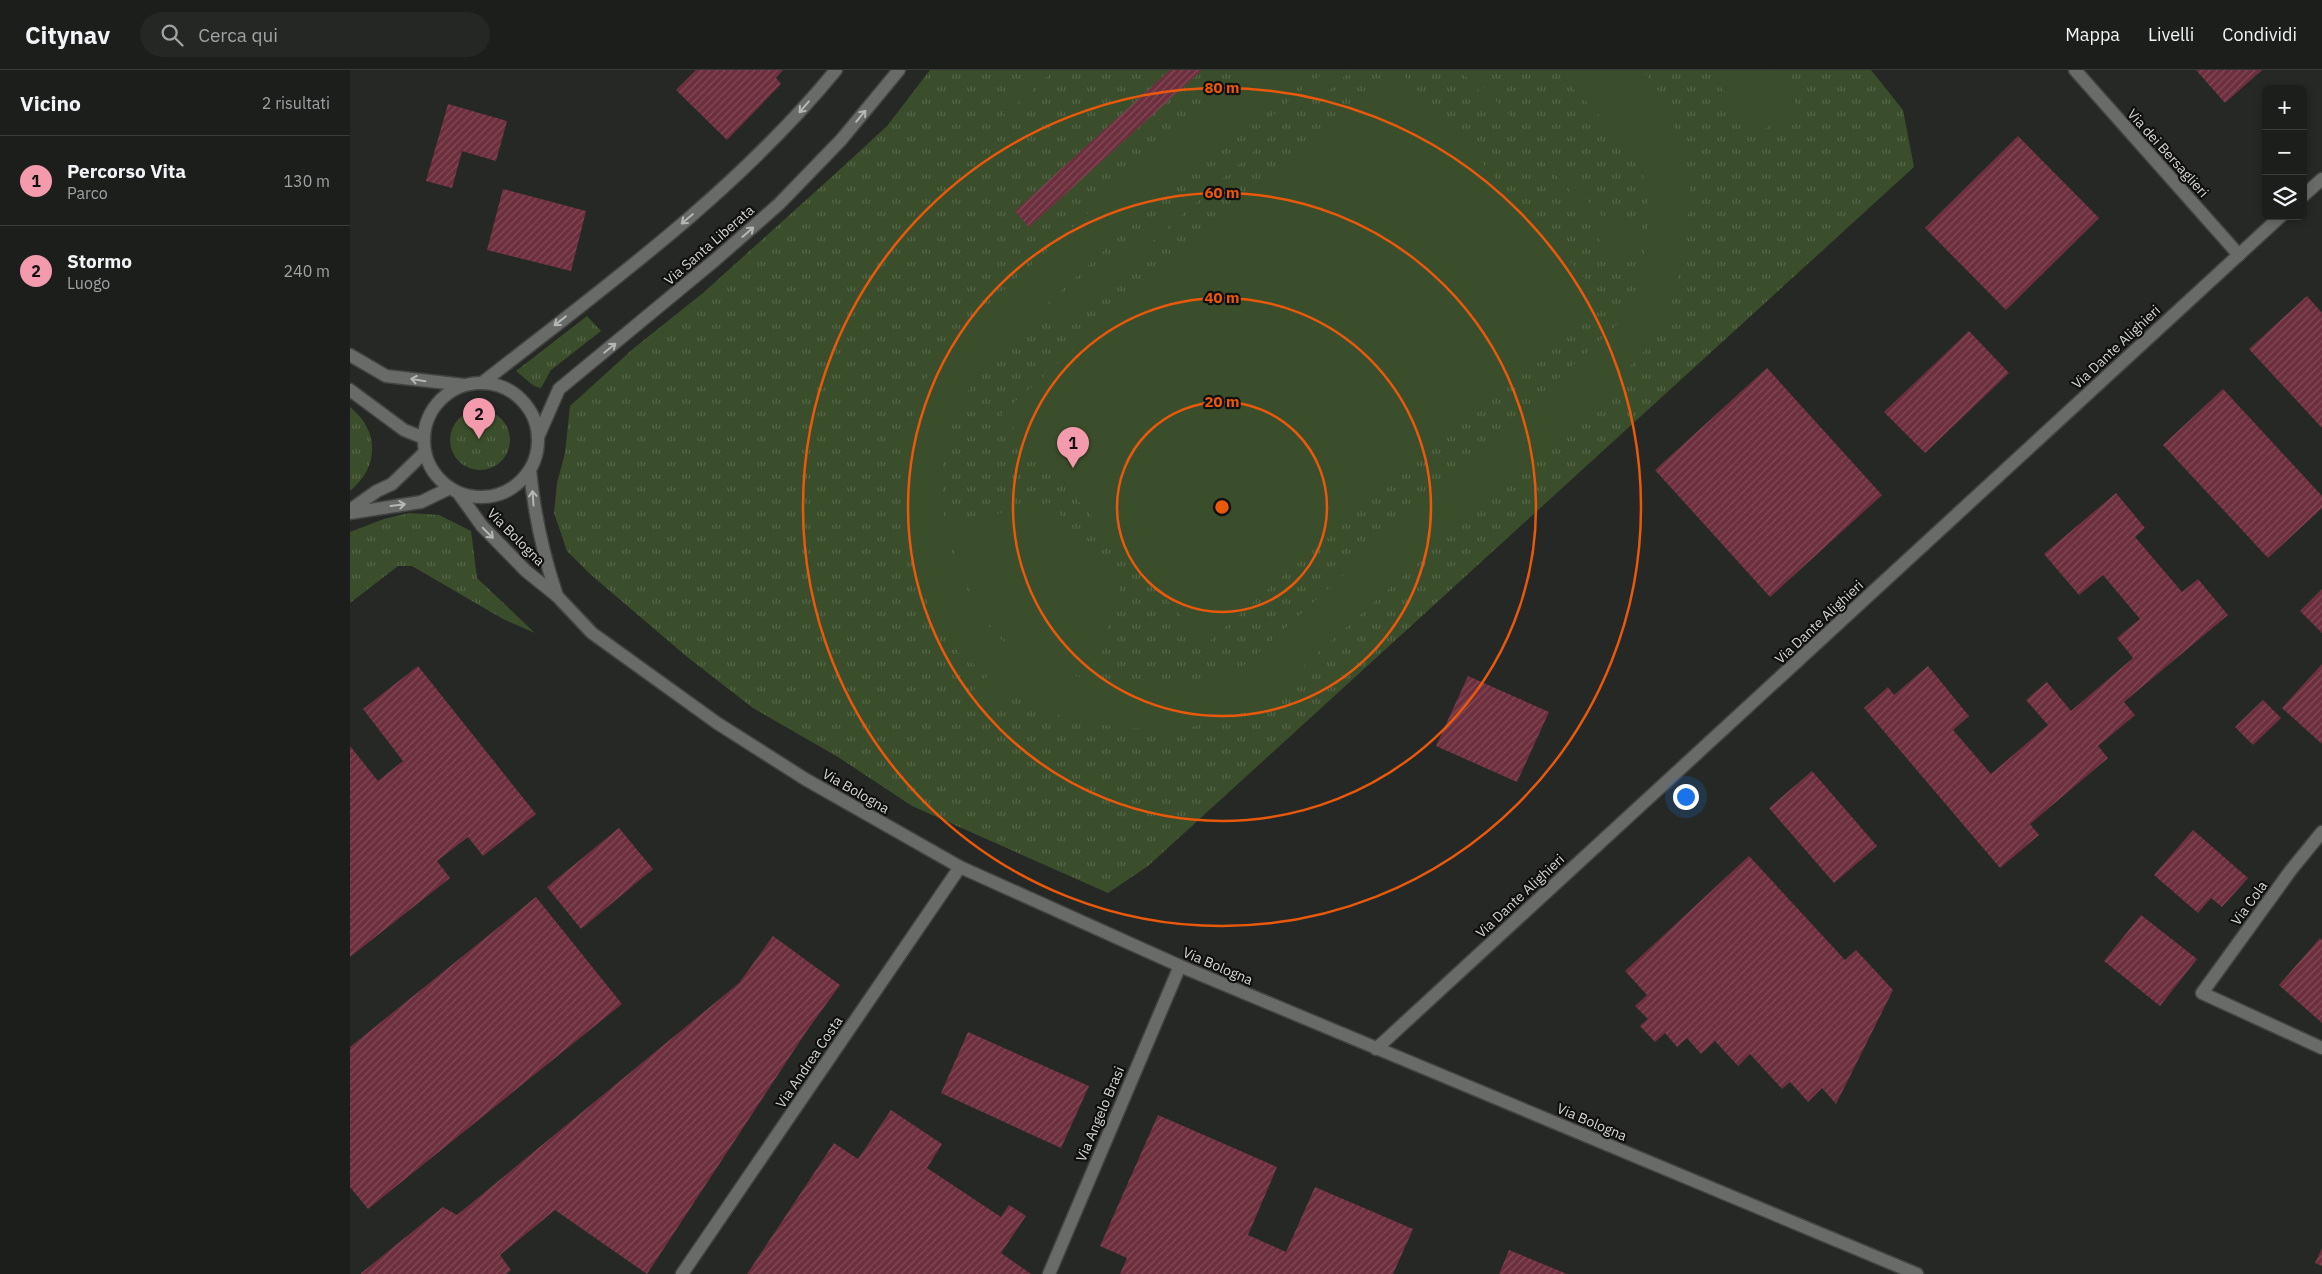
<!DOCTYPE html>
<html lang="it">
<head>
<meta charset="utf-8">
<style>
  :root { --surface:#1c1e1c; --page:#252725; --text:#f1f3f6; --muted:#a0a2a3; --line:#3a3c3b; --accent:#f39aac }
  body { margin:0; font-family:"IBM Plex Sans",sans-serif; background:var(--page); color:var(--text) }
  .controls { position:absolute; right:15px; top:15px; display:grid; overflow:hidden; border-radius:8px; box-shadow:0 2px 8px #0003 }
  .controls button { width:45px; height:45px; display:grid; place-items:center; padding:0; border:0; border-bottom:1px solid var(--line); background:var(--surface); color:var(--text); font:25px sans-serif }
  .you { position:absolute; left:1335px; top:726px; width:18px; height:18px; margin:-12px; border:4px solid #fff; border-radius:50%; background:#1a73e8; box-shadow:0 0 0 8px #1a73e833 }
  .badge { display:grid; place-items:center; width:32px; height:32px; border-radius:50%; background:var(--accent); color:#111; font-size:16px; font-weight:700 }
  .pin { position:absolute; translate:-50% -41px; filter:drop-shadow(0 1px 2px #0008) }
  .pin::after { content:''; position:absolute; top:26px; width:18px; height:15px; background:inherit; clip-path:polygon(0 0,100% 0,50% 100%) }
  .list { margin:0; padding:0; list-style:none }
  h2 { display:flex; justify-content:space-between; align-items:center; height:65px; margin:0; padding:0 20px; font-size:21px }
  h2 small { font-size:16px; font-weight:400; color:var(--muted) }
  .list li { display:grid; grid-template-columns:32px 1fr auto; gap:15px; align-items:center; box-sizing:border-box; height:90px; padding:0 20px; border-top:1px solid var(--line) }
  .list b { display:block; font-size:19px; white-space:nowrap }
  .list p { margin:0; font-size:16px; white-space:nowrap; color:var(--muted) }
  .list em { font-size:16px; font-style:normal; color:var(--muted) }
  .icon { flex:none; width:28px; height:28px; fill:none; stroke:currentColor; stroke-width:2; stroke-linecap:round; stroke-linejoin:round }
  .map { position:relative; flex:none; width:1972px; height:1204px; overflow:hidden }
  header { display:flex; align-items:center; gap:30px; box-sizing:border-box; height:70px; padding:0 25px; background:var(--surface); border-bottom:1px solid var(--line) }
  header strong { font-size:24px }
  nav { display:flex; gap:28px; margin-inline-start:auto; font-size:18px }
  .search { width:350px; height:45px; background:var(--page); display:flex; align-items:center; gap:12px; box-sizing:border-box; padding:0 18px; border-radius:28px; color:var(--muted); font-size:19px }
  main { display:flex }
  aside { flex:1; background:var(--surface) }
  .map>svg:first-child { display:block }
  .grass { fill:url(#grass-tufts) }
  .pitch { fill:#3b4e2b }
  .building { fill:url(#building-hatch) }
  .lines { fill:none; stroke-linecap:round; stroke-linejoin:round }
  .street-casing { stroke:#434442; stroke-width:15 }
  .secondary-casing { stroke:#434442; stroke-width:15 }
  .street { stroke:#686b67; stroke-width:12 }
  .secondary { stroke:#686b67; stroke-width:12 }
  .oneway { stroke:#b5b7b4 }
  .ring { fill:none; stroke:#e8590c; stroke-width:2.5 }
  .labels { text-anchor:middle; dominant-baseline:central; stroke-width:4.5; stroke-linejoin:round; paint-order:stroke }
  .street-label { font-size:14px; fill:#d6d7d5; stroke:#10110f }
  .centre { fill:#e8590c; stroke:#10110f; stroke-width:2.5 }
  .ring-label { font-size:15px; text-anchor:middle; font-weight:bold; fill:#e8590c; stroke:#10110f; stroke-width:4.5; stroke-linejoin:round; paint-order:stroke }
</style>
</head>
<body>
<header>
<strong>Citynav</strong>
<div class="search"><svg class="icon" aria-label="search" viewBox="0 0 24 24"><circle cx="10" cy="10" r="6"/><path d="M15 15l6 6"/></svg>Cerca qui</div>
<nav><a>Mappa</a><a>Livelli</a><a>Condividi</a></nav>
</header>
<main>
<aside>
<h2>Vicino<small>2 risultati</small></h2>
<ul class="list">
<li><span class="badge">1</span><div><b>Percorso Vita</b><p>Parco</p></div><em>130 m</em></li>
<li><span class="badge">2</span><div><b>Stormo</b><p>Luogo</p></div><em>240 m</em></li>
</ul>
</aside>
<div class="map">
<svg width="1972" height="1204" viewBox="0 0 1972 1204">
  <defs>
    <pattern id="grass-tufts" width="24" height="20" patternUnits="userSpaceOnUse" patternTransform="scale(1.25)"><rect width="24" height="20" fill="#3b4e2b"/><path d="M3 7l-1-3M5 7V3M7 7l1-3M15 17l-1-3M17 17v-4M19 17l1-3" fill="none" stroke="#576749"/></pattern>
    <pattern id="building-hatch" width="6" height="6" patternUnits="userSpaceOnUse" patternTransform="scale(1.25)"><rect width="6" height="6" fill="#6d2f3e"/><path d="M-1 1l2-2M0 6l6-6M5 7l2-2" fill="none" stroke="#814c59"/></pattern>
  </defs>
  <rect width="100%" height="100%" fill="#262825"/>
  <g class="grass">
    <polygon points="580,0 1521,0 1553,40 1564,97 798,796 758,823 562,736 488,687 403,638 336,586 240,504 217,481 204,443 207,413 215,383 220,336 284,278 353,223 487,102 537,56"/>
    <polygon points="237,246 251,261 201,300 191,318 184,316 166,301"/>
    <path d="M 0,337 C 30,361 29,397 0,421 Z"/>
    <circle cx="130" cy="370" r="30"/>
    <polygon points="59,443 89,445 121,461 127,508 185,563 153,549 62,496 48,496 0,533 0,462 34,449"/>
  </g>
  <g class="pitch">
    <polygon points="686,0 704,0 655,45 647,36"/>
    <path d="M 895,0 L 956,0 C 874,73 790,145 711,221 C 673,257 630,293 607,341 C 583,393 590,455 611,507 C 619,527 646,577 668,578 L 646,563 L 618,518 L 607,493 L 598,454 L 699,433 L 756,494 L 759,490 L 776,507 L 772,511 L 740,609 L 701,597 L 688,591 L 701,599 L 762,616 L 825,616 L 895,595 L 1242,278 C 1253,267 1269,255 1276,242 C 1295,208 1309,129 1288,95 C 1267,60 1233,30 1206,0 L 1293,0 L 1312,26 L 1331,77 L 1340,126 L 1333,184 L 1321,233 L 1305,269 L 1277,300 L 1229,347 L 911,634 L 875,650 L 830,659 L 774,658 L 717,649 L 657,620 L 631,645 L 615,628 L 638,606 L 608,582 L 580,538 L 562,493 L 553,449 L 554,379 L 574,311 L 608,262 Z"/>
    <polygon points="977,0 1002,0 977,22 974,18 708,256 697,243 736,208 739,210 965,8 967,9"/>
    <polygon points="1039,0 1049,0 1249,224 856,574 651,344"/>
    <polygon points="1110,0 1118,0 1259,154 1269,145 1291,169 1267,190 1246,166 1254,158"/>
    <polygon points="1368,0 1425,0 1449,38 1401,67 1363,4"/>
  </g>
  <g class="building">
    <polygon points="346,0 433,0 426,8 431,14 377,70 326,20"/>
    <polygon points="820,0 852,0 679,157 665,141"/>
    <polygon points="1846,0 1912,0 1875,33"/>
    <polygon points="98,34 157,51 146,91 112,81 102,118 76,111"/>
    <polygon points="1668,66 1749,148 1656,240 1575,158"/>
    <polygon points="153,119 236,141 221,201 137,180"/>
    <polygon points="1957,226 1972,243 1972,358 1899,279"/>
    <polygon points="1619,261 1659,303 1575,383 1534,342"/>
    <polygon points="1417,298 1532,425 1420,527 1305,400"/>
    <polygon points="1873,319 1972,426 1972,438 1918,488 1813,375"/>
    <polygon points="1766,423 1795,458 1785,467 1832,522 1848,509 1878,545 1774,632 1785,645 1748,676 1758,688 1680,754 1689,765 1650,798 1514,638 1538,617 1544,625 1578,596 1619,646 1603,660 1641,704 1698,655 1676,630 1697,612 1721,641 1783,588 1767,568 1790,549 1753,505 1729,525 1694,484"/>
    <polygon points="1972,519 1972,563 1950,541"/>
    <polygon points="1972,594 1972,674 1932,638"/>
    <polygon points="68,596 186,744 133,786 118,767 87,791 100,808 0,887 0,676 28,711 53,691 13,639"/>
    <polygon points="1118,606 1199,642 1167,712 1086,676"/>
    <polygon points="1913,630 1931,648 1903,675 1885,657"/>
    <polygon points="1462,701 1527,776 1484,813 1419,738"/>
    <polygon points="269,758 303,799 231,859 197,817"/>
    <polygon points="1843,760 1898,808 1872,837 1861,828 1848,843 1804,805"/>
    <polygon points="1399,786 1495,890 1506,880 1543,920 1486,1034 1472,1018 1458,1032 1440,1012 1432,1019 1400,984 1388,996 1365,971 1351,984 1337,968 1327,977 1315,963 1305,972 1290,956 1298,949 1285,936 1297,925 1275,901"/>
    <polygon points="186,827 272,934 18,1139 0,1117 0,977"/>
    <polygon points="1791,845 1847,889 1810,936 1754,891"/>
    <polygon points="423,866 490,915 456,962 297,1204 205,1140 150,1185 161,1200 156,1204 10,1204 93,1137 107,1145 389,913"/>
    <polygon points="1970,868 1972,870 1972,953 1929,915"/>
    <polygon points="618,962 739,1016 711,1078 591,1023"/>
    <polygon points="541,1040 592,1074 577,1098 651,1147 659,1135 676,1146 651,1183 681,1204 397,1204 484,1073 508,1089"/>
    <polygon points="808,1045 927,1097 898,1165 936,1182 965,1117 1063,1159 1043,1204 770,1204 777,1188 750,1176"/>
    <polygon points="1972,1178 1972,1196 1965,1193"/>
    <polygon points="1159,1180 1217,1204 1149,1204"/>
  </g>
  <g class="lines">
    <g class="street-casing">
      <g id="street">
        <polyline points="1725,0 1889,185"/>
        <polyline points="1972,762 1941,800 1852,923 1972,978"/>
        <polyline points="332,1204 610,797"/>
        <polyline points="699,1204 830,896"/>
      </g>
    </g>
    <g class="secondary-casing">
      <g id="secondary">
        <polyline points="1953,126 1972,109"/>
        <polyline points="0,285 36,306 114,315"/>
        <path d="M 132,313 C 256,216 386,122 486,0"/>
        <circle cx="131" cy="370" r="57"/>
        <polyline points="0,320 54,360 74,368"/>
        <polyline points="188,367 209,319 364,191 429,134 491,70 549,0"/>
        <path d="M 180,400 C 184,444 193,484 207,526"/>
        <polyline points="109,424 132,456 176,501 207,526 242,563 367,653 455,709 610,797 830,896 1567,1204"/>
        <polyline points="0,440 27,421 42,414 75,382"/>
        <polyline points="0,443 71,432 100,418"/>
        <polyline points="1026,979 1931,146"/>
      </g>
    </g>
    <use href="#street" class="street"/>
    <use href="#secondary" class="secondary"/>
  </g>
  <defs><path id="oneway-shaft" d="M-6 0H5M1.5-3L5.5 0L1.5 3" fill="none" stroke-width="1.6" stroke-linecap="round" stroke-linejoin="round" transform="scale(1.25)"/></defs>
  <g class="oneway">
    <use href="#oneway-shaft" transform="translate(454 37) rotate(131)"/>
    <use href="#oneway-shaft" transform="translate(511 46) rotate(-50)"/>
    <use href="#oneway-shaft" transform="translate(337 149) rotate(140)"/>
    <use href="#oneway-shaft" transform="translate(398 162) rotate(-41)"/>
    <use href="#oneway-shaft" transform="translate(210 251) rotate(142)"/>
    <use href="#oneway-shaft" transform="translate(260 278) rotate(-39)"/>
    <use href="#oneway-shaft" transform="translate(68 310) rotate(-171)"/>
    <use href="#oneway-shaft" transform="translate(183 428) rotate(-94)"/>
    <use href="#oneway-shaft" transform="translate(48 435) rotate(-7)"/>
    <use href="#oneway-shaft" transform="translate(138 463) rotate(45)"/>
  </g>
  <g class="ring">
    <circle cx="872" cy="437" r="105"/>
    <circle cx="872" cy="437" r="209"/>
    <circle cx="872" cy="437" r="314"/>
    <circle cx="872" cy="437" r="419"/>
  </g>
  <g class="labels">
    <g class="street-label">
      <text transform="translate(1818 83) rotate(48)">Via dei Bersaglieri</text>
      <text transform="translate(359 175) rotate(-41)">Via Santa Liberata</text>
      <text transform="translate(1766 277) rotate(-43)">Via Dante Alighieri</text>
      <text transform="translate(166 467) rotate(45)">Via Bologna</text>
      <text transform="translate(1469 552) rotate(-43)">Via Dante Alighieri</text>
      <text transform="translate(506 721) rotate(30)">Via Bologna</text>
      <text transform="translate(1170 826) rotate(-43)">Via Dante Alighieri</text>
      <text transform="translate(1899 833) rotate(-54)">Via Cola</text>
      <text transform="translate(868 896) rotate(23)">Via Bologna</text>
      <text transform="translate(459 992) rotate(-56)">Via Andrea Costa</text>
      <text transform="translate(750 1044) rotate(-67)">Via Angelo Brasi</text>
      <text transform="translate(1242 1052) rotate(23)">Via Bologna</text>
    </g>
  </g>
  <circle cx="872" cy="437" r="8" class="centre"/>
  <g class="ring-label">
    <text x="872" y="23">80 m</text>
    <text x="872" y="128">60 m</text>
    <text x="872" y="233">40 m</text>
    <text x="872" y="337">20 m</text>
  </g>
</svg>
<div class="controls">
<button>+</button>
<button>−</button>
<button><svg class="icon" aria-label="layers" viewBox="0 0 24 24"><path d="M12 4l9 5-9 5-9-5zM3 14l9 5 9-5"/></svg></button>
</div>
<div class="you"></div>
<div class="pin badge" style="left:723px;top:398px">1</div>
<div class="pin badge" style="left:129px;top:369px">2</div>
</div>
</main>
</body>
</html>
